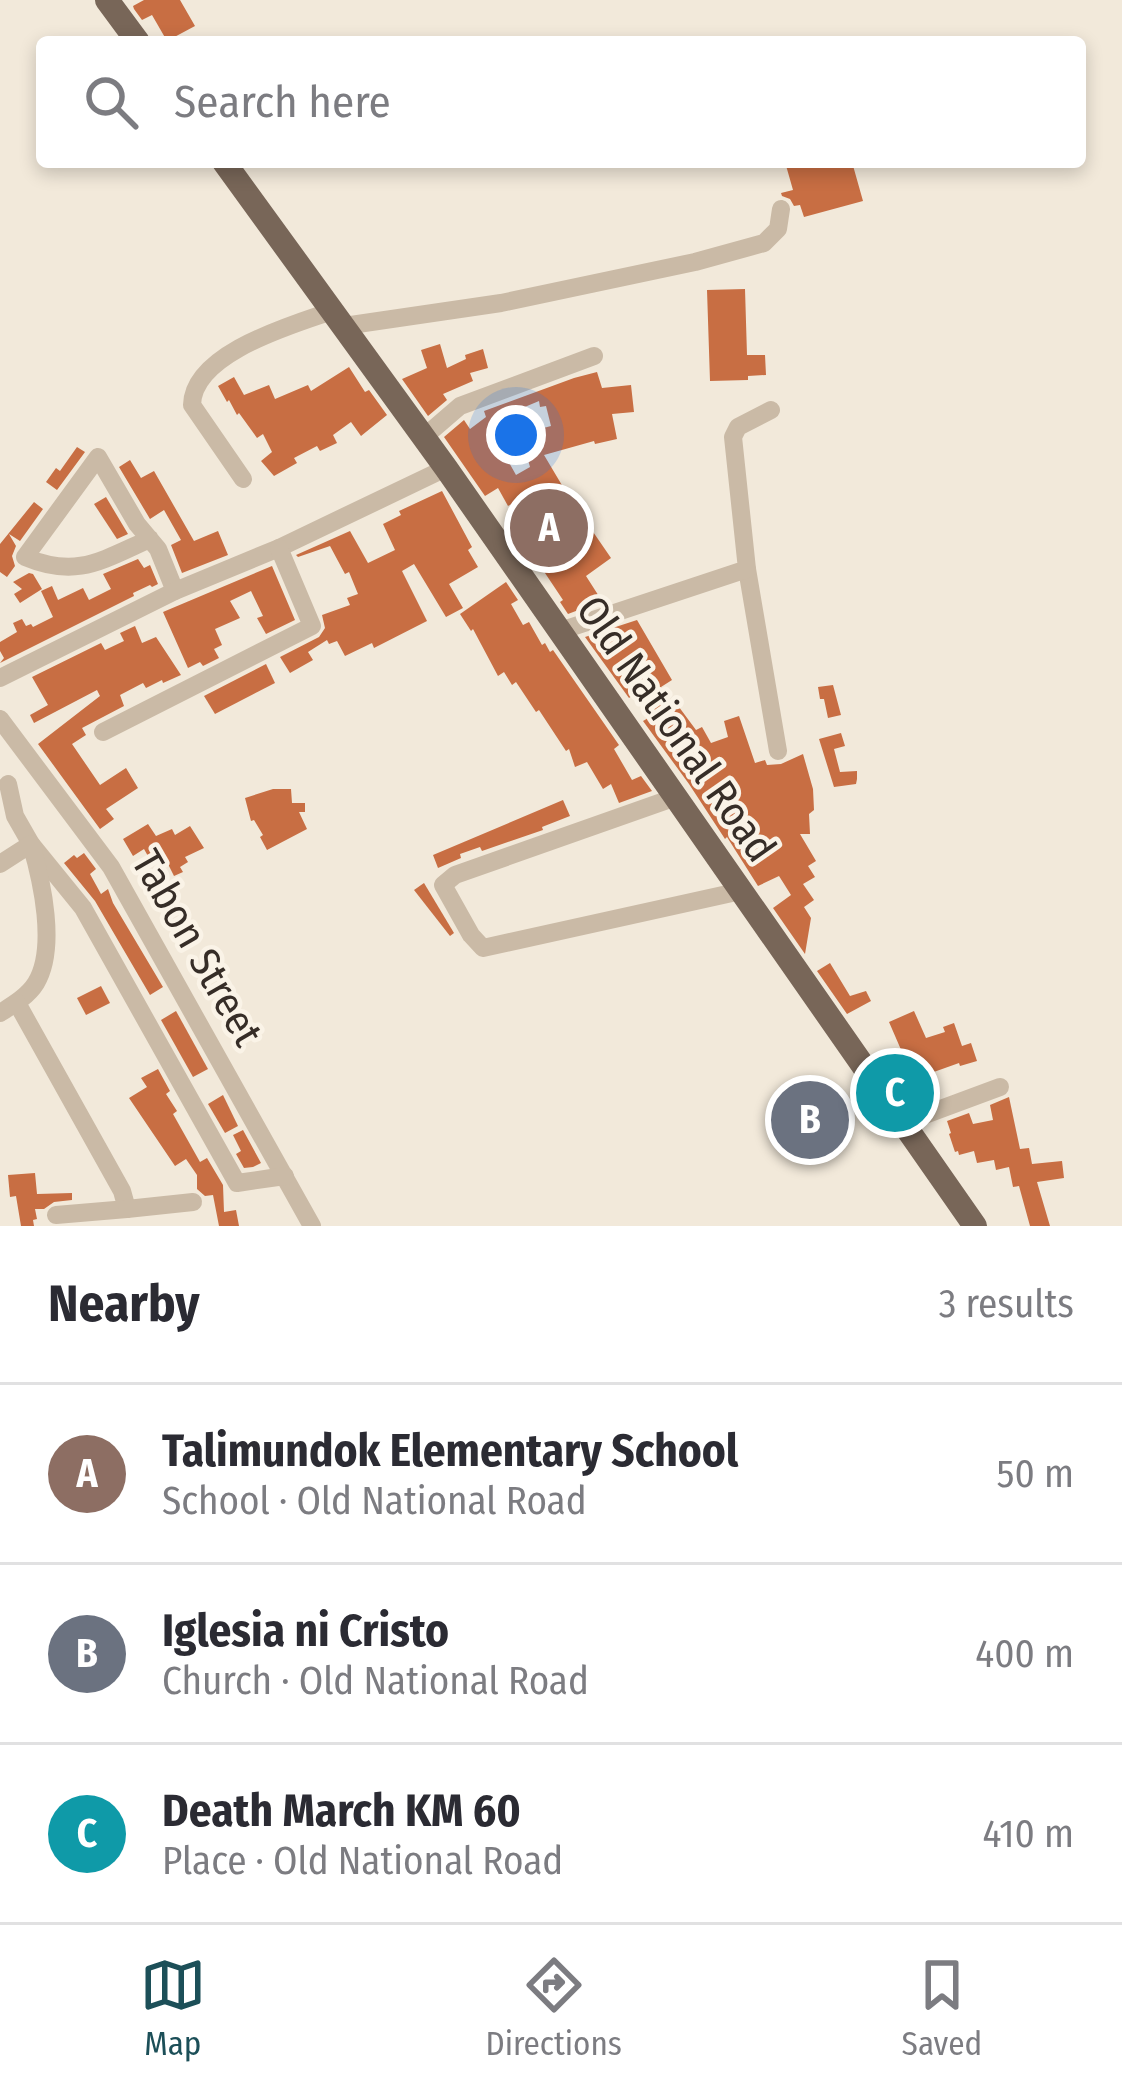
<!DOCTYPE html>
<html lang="en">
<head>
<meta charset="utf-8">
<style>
  :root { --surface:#fff; --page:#f2f2f3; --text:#2b2b33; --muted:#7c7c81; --line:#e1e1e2; --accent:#1c4f58 }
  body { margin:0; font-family:"Fira Sans Condensed",sans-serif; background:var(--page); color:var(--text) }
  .you { position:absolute; left:516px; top:435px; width:42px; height:42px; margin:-30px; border:9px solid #fff; border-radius:50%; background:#1a73e8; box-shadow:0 0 0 18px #1a73e833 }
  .badge { display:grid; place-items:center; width:78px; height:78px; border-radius:50%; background:var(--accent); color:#fff; font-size:39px; font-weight:700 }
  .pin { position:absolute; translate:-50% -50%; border:6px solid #fff; box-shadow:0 3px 12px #0006 }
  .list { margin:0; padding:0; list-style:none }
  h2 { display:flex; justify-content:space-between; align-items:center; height:156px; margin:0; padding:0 48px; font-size:51px }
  h2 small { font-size:39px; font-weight:400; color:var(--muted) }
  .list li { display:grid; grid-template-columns:78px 1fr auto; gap:36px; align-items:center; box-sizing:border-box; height:180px; padding:0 48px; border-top:3px solid var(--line) }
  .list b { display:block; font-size:45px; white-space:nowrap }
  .list p { margin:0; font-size:39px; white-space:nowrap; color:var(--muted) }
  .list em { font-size:39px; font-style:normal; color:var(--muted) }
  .icon { flex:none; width:66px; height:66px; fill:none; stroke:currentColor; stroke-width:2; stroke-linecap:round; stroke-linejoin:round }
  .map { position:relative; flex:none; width:1122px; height:1226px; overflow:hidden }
  .search { position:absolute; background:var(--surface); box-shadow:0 6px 18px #0003; left:36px; right:36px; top:36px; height:132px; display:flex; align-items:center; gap:30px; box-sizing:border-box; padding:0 42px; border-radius:12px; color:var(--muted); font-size:45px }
  .sheet { height:696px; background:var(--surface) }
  nav { display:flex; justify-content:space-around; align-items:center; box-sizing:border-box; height:168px; border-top:3px solid var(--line); background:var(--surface); font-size:33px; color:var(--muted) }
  nav a { display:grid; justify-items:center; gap:6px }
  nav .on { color:var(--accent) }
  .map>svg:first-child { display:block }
  .building { fill:#c86e43; fill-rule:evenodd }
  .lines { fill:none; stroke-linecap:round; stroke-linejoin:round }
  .minor { stroke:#cabaa6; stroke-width:18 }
  .major { stroke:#786658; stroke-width:24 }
  .labels { text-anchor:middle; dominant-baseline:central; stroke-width:9; stroke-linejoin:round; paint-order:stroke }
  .street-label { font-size:42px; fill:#362d27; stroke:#faf3e7 }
</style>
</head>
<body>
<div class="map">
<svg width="1122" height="1226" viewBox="0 0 1122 1226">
  <rect width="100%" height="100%" fill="#f2e9da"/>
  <g class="building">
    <polygon points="144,0 180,0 195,26 167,41 152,15 142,20 134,9 133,6"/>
    <polygon points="785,162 852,162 863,201 804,217 800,205 794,206 790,199 782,196 781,193 793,190"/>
    <polygon points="745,289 747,355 765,355 766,375 748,376 748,380 710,381 707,290"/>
    <polygon points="440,344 447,368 466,359 465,355 483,349 488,368 470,373 473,381 443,394 447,400 428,416 402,379 427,368 421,350"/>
    <polygon points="349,367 365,392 369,390 387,415 361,436 351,422 333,435 337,443 320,451 317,446 294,458 297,463 274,476 261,461 272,452 263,434 257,438 239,413 237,415 229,400 227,402 218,386 234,377 244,395 269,385 275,399 308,385 311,391"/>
    <path d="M 597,372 L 602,388 L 631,385 L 634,412 L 612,414 L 617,439 L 595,444 L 594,441 L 544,455 L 566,492 L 561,495 L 583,531 L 589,526 L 611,558 L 586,576 L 602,601 L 568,614 L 560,602 L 563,600 L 543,570 L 576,548 L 540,487 L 508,506 L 498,488 L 485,496 L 444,437 L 464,420 L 470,429 L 486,417 L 484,411 L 574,378 ZM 539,401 L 540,407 L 546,406 L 551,426 L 521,434 L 530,467 L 516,475 L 493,434 L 508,427 L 503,416 Z"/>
    <polygon points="77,447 85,452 57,490 46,482 56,468 60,471"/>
    <polygon points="130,460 141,478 154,471 194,541 218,531 228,555 182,573 171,545 181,540 164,510 150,519 119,467"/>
    <polygon points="442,491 472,547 468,550 478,567 449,584 463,608 446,617 414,564 402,571 427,621 374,648 372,643 345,656 337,641 329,644 327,640 308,652 313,660 290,673 280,657 319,637 325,628 322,615 350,605 347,598 358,594 349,572 345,574 330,546 298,557 296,555 350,531 368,563 395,550 383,524 401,515 399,511"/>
    <polygon points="106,497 128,534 117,539 94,504"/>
    <polygon points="34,502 43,509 20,541 9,534 16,546 12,556 15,566 7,577 0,572 0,544"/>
    <polygon points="138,559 144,568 150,565 158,584 152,587 150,585 133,593 134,596 0,663 4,658 0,651 0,642 17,632 13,623 22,619 26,626 31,624 33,627 53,617 41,591 52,586 58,600 83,588 89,600 111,589 103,574"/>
    <polygon points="272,566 295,620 266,634 257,618 263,616 251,591 230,601 240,618 215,629 222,645 214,649 219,658 203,666 200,662 188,668 163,612"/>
    <polygon points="29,573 33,574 42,589 20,603 14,594 22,589 13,582"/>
    <polygon points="506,582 518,600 511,604 523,625 529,622 542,645 545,643 550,652 553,650 619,745 614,749 632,780 641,776 652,791 619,803 611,784 603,789 587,762 575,767 569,749 566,751 539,710 536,712 516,682 512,685 504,672 498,676 473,629 471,631 460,614"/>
    <polygon points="637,620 672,680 661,687 672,706 676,703 696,730 702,727 711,743 728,737 724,721 739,716 755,763 765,760 767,765 781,764 803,754 813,789 814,810 809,814 810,834 800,834 816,861 808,866 815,877 803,884 814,900 804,907 811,918 805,954 773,908 791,895 779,876 758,886 727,837 725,839 689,784 643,721 650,717 636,693 629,698 585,637"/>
    <polygon points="135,626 142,643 156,637 181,675 163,683 162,680 146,688 143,683 120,695 124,706 82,728 86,735 72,744 100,785 126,768 138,788 106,809 114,819 100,829 38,744 100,696 97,690 34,723 30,715 48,705 32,677 101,643 105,650 124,641 120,633"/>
    <polygon points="266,664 275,683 215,714 204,696"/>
    <polygon points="833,685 841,715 828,718 824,699 820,699 818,687"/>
    <polygon points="841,733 845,746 834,749 840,772 857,771 857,779 856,784 834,787 819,739"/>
    <polygon points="273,789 291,789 292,803 305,803 305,812 299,812 307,829 267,850 260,837 263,835 254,820 251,821 245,798"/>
    <polygon points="563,800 570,816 542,827 543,830 482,851 480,847 460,854 461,858 438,868 433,855"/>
    <polygon points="148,824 156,836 172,829 175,835 190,826 204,848 185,857 188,862 180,867 183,872 174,876 165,858 153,865 144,849 133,856 123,839"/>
    <polygon points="84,853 96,869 90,874 101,894 108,889 113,903 163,987 150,995 95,901 64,863 74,855 77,858"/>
    <polygon points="424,883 454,933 450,936 414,890"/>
    <polygon points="830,963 850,996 866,991 871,1001 847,1014 817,971"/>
    <polygon points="101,986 110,1003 86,1015 77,998"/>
    <polygon points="176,1011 208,1069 193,1077 161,1020"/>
    <polygon points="914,1011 926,1038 945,1032 943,1027 954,1023 962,1046 971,1043 977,1061 960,1066 959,1063 903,1083 898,1070 888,1073 881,1063 894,1059 892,1056 902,1052 889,1022"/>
    <polygon points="158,1069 170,1091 166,1094 177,1111 173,1114 200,1162 207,1158 223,1185 224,1212 236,1210 239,1226 219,1226 213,1195 205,1196 197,1189 197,1175 186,1159 175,1166 129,1098 147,1087 141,1078"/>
    <polygon points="223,1095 238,1126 225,1133 208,1104"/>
    <polygon points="1009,1097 1020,1149 1029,1148 1032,1164 1062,1161 1064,1178 1037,1182 1050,1226 1030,1226 1019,1186 1013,1187 1009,1167 996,1170 994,1160 977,1163 974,1151 959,1155 958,1151 955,1152 949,1134 951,1133 947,1121 969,1113 973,1124 993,1120 990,1105"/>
    <polygon points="832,1101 839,1116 832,1120 842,1144 803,1161 793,1138 789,1139 782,1124"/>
    <polygon points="243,1130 261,1163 253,1167 244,1168 236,1154 241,1151 233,1135"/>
    <polygon points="35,1173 37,1194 72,1193 72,1200 54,1202 44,1209 35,1209 37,1219 33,1220 34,1226 21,1226 16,1196 10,1197 8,1175"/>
  </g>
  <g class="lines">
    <g class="minor">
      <polyline points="344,326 501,303 695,262 764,243 778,229 781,209"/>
      <polyline points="424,437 460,406 594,356"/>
      <path d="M 243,479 L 192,405 C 193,353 292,325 332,311"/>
      <path d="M 150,539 C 102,560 77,579 25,557 L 98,457 L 137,524 L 158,549 L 175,591"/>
      <polyline points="747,569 778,751"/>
      <polyline points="560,631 747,569 733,437 738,427 771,410"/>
      <polyline points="0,678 175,591 279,548 446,468"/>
      <polyline points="0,719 111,867 312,1226"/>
      <polyline points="103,732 312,626 279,548"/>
      <polyline points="8,784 15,816 31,844 83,908 237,1183 285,1176"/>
      <polyline points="676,797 455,875 443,885 471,935 483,948 741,891"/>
      <path d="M 0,864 L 31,844 C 42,881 57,948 36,983 C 28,996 13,1005 0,1013"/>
      <polyline points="17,1003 122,1191 127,1209 56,1215"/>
      <polyline points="903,1123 1000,1087"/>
      <polyline points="127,1209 193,1202"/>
    </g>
    <g class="major">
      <polyline points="107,0 138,42"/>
      <polyline points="224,162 446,468 975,1226"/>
    </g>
  </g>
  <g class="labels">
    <g class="street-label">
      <text transform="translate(676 729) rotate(55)">Old National Road</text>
      <text transform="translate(197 948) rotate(60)">Tabon Street</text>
    </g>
  </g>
</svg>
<div class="you"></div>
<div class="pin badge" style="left:549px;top:528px;background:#8d6e63">A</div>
<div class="pin badge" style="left:810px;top:1120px;background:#6b7280">B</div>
<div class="pin badge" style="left:895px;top:1093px;background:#0f9aa8">C</div>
<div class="search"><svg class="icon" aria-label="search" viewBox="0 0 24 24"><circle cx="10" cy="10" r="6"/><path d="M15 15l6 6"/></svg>Search here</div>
</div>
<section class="sheet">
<h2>Nearby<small>3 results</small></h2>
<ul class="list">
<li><span class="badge" style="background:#8d6e63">A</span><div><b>Talimundok Elementary School</b><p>School · Old National Road</p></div><em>50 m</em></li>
<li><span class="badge" style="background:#6b7280">B</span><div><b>Iglesia ni Cristo</b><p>Church · Old National Road</p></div><em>400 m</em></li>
<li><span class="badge" style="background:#0f9aa8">C</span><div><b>Death March KM 60</b><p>Place · Old National Road</p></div><em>410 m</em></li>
</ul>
</section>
<nav>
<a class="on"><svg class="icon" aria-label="map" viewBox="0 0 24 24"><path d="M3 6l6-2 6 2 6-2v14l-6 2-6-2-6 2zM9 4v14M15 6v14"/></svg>Map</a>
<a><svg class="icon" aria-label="directions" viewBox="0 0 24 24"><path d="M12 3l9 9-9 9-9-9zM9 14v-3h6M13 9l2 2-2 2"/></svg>Directions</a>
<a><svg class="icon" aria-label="saved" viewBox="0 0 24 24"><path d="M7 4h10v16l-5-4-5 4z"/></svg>Saved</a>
</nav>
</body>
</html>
